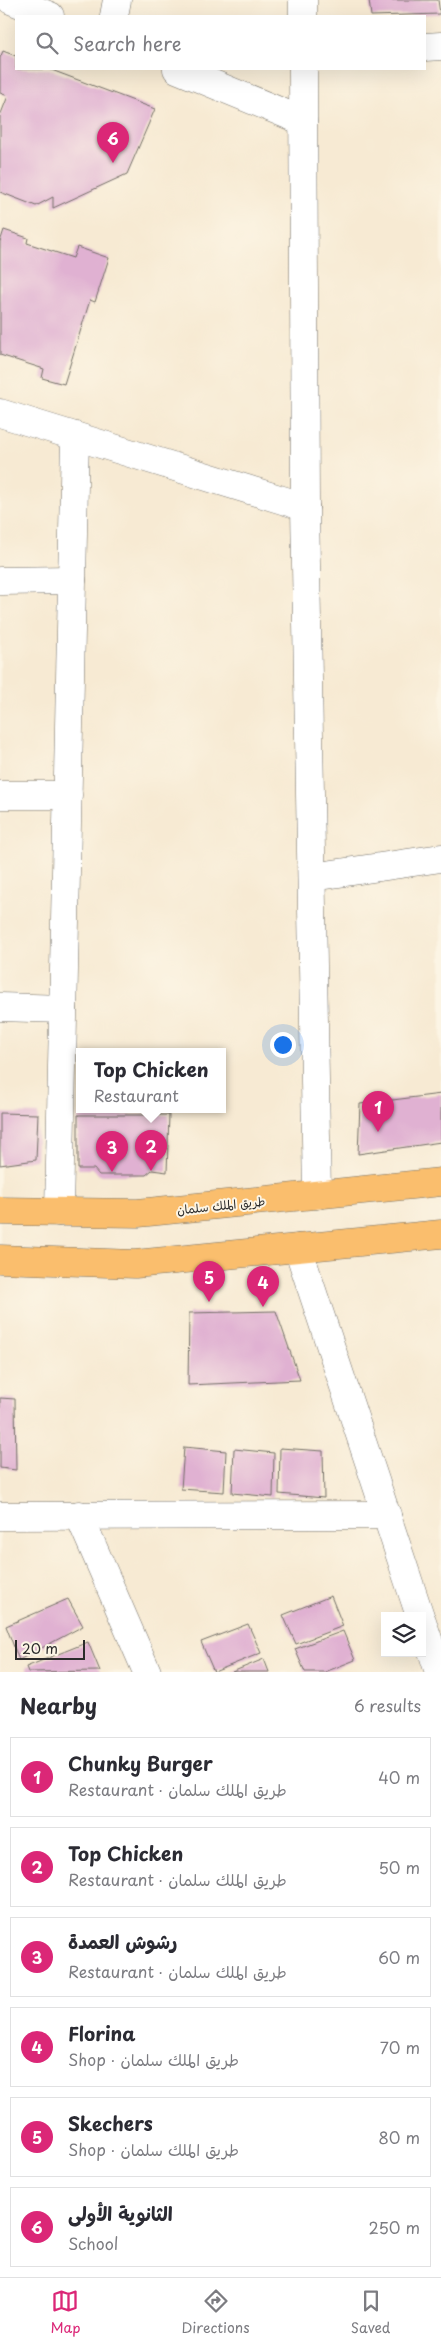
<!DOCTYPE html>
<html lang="en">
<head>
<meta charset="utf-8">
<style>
  :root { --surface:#fff; --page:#f2f2f3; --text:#2b2b33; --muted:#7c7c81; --line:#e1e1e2; --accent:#db2777 }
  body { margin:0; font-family:"Playpen Sans","Playpen Sans Arabic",sans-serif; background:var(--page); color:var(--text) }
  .controls { position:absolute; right:15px; bottom:15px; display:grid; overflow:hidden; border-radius:0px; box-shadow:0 5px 20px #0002 }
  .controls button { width:45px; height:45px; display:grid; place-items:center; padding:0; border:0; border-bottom:1px solid var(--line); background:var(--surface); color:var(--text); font:25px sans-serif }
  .scale { position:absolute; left:15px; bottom:12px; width:70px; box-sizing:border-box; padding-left:5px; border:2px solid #2b2b2b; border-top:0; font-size:14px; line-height:18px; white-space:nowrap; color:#2b2b2b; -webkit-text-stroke:4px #fcf5e5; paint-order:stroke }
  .you { position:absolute; left:282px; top:1044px; width:18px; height:18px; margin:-12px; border:4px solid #fff; border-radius:50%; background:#1a73e8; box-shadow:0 0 0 8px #1a73e833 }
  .badge { display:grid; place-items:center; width:32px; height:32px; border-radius:50%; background:var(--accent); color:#fff; font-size:16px; font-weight:700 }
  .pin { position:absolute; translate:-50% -41px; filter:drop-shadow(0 1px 2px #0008) }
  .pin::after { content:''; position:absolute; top:26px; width:18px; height:15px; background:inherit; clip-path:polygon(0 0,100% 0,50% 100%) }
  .popup { position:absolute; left:76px; top:1048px; width:150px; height:65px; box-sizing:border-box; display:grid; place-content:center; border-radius:0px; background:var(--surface); filter:drop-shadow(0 1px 4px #0005); font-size:16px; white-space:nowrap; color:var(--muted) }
  .popup b { font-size:19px; color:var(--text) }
  .popup::after { content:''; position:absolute; left:50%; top:100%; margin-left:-10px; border:10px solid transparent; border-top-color:var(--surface) }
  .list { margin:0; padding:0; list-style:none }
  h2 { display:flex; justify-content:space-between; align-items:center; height:65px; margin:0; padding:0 20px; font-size:21px }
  h2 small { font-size:16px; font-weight:400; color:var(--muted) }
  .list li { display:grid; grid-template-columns:32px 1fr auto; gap:15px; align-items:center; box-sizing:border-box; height:80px; margin:0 10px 10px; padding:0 10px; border:1px solid var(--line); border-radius:0px }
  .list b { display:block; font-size:19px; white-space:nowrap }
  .list p { margin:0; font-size:16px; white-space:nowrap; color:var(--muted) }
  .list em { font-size:16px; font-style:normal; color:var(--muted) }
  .icon { flex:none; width:28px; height:28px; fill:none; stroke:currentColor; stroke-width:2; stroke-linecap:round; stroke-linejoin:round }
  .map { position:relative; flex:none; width:441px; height:1672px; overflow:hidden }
  .search { position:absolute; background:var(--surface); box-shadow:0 5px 20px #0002; left:15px; right:15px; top:15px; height:55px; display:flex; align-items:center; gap:12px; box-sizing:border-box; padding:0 18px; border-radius:0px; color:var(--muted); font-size:19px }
  .sheet { height:605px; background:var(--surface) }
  nav { display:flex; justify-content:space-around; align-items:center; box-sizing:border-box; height:70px; border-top:1px solid var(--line); background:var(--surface); font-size:14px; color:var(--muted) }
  nav a { display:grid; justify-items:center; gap:2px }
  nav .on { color:var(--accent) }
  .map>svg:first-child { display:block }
  .building { fill:#e0b1d2 }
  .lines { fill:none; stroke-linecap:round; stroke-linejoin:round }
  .minor-casing { stroke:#726e66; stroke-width:29 }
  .major-casing { stroke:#726e66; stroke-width:29 }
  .minor { stroke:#fff; stroke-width:28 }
  .major { stroke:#fabe6d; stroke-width:28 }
  .labels { text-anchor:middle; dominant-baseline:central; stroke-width:4; stroke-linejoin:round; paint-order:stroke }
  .street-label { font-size:12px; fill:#2b2b2b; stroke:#fcf5e5 }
</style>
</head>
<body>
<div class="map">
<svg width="441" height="1672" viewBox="0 0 441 1672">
  <rect width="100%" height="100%" fill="#fcf5e5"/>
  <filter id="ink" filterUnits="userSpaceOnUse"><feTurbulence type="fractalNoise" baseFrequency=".02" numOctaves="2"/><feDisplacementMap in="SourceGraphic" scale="10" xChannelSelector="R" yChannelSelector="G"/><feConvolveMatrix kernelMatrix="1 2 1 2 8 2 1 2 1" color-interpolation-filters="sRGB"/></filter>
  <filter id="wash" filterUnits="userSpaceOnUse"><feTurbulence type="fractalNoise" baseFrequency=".0096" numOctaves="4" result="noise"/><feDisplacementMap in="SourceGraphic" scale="20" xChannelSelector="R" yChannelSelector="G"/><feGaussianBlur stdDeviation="1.12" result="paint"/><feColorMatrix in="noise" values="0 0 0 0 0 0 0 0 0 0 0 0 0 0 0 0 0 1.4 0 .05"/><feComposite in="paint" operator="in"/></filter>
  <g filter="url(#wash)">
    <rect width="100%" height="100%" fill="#f7ead3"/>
    <g id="blocks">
      <g class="building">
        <polygon points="369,0 438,0 440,14 371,16"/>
        <polygon points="3,51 16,56 16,69 49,69 155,109 127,174 53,208 53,197 36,206 0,192 0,116 8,96 0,93 0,58"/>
        <polygon points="4,230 28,238 27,243 73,258 77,247 109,258 95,302 90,300 64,384 42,378 44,369 0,355 0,242"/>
        <polygon points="441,1094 441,1142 358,1154 360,1104"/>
        <polygon points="0,1113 38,1114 36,1160 0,1165"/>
        <polygon points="78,1115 169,1115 167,1172 152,1170 146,1175 99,1175 94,1169 78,1169"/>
        <polygon points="276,1311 300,1380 188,1385 189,1313"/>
        <polygon points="0,1398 15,1399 16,1470 0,1468"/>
        <polygon points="184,1447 226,1451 224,1492 181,1489"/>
        <polygon points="280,1448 323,1451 324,1498 279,1494"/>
        <polygon points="234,1449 274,1453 273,1497 232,1493"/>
        <polygon points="331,1596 343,1626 296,1644 283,1615"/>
        <polygon points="68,1599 83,1626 19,1660 6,1626"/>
        <polygon points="248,1624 261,1653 214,1672 201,1642"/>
        <polygon points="343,1631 355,1660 325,1672 305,1672 295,1649"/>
        <polygon points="88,1642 100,1671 28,1672 26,1667"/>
        <polygon points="264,1659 269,1672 232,1672"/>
      </g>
    </g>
  </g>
  <g filter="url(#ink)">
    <use href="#blocks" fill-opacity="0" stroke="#726e66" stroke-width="1"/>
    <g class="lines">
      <g class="minor-casing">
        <g id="minor">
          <polyline points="11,0 50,16"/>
          <polyline points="303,0 303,16"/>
          <polyline points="114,16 117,0"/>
          <polyline points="425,47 441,46"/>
          <polyline points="177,69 303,121"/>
          <polyline points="303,69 305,507 317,1195"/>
          <polyline points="0,413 305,507"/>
          <polyline points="0,581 72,580"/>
          <polyline points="0,795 68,795"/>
          <polyline points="312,877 441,858"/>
          <polyline points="0,1007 63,1009"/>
          <polyline points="59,1212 75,436"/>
          <polyline points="298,1248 420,1616"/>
          <polyline points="79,1515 147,1672"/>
          <polyline points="0,1516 387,1515"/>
          <polyline points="422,1621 439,1672"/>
        </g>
      </g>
      <g class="major-casing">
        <g id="major">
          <polyline points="0,1211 138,1213 441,1182"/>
          <polyline points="0,1259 135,1264 441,1234"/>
        </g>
      </g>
      <use href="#minor" class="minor"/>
      <use href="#major" class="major"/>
    </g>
  </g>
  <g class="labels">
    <g class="street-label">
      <text transform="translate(221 1205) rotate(-6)">طريق الملك سلمان</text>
    </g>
  </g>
</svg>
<div class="controls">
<button><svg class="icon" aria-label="layers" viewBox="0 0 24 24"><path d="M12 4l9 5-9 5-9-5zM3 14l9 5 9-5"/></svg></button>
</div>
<div class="scale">20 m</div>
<div class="you"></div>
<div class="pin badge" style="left:378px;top:1132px">1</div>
<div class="pin badge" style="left:151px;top:1171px">2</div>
<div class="popup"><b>Top Chicken</b>Restaurant</div>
<div class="pin badge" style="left:112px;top:1172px">3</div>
<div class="pin badge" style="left:263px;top:1307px">4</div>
<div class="pin badge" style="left:209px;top:1302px">5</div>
<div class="pin badge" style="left:113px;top:163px">6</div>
<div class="search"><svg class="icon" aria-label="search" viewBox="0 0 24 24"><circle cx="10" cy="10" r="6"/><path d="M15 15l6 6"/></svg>Search here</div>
</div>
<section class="sheet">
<h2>Nearby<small>6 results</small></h2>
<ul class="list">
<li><span class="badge">1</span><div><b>Chunky Burger</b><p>Restaurant · طريق الملك سلمان</p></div><em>40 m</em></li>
<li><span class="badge">2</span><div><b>Top Chicken</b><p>Restaurant · طريق الملك سلمان</p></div><em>50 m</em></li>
<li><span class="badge">3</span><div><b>رشوش العمدة</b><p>Restaurant · طريق الملك سلمان</p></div><em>60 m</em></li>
<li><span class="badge">4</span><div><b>Florina</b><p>Shop · طريق الملك سلمان</p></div><em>70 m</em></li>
<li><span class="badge">5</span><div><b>Skechers</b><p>Shop · طريق الملك سلمان</p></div><em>80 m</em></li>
<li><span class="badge">6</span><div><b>الثانوية الأولى</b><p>School</p></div><em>250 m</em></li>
</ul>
</section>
<nav>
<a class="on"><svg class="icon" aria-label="map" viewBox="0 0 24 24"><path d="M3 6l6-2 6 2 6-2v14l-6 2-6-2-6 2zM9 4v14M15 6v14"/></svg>Map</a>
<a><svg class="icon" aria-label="directions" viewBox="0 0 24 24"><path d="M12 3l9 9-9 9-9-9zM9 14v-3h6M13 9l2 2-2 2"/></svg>Directions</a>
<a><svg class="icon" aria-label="saved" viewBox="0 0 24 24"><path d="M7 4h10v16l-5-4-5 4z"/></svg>Saved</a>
</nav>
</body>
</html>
